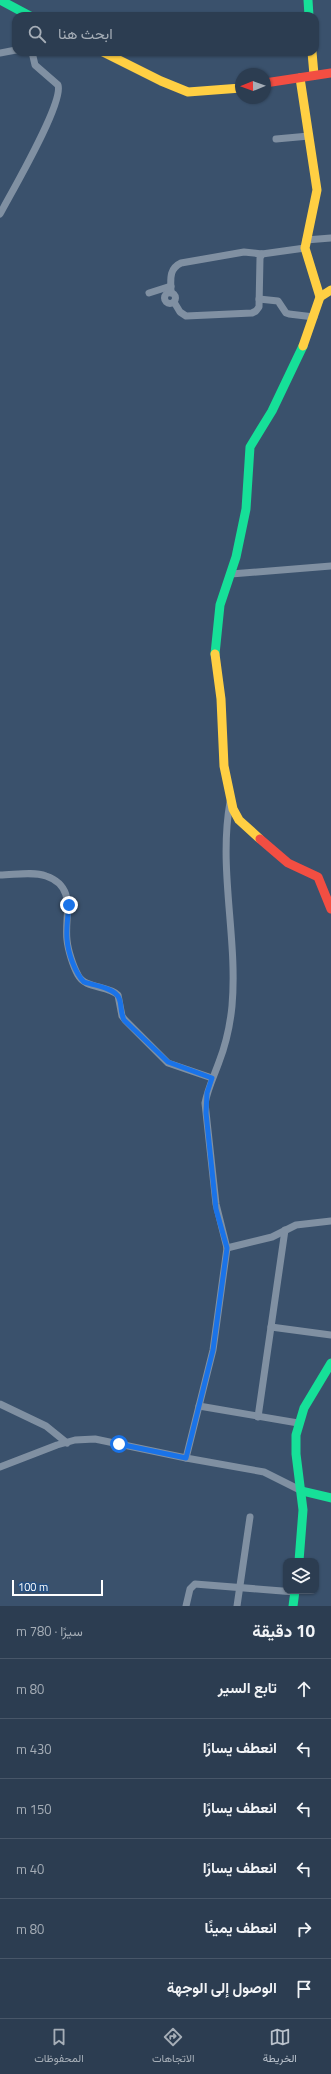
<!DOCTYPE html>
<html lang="ar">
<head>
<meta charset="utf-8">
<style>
  :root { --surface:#2c3d51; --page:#344458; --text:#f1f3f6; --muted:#a6aeb7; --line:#485668; --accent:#bac2cc }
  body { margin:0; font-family:"Titillium Web",Vazirmatn,sans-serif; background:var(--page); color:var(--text); direction:rtl }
  .controls { position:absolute; right:12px; bottom:12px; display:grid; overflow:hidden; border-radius:8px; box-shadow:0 1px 3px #0004 }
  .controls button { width:36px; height:36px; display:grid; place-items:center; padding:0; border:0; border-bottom:1px solid var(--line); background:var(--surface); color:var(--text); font:20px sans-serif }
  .compass { position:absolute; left:235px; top:68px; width:36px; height:36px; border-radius:50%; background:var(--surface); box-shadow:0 1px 3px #0004; rotate:269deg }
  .scale { position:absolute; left:12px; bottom:10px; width:91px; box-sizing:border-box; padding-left:4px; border:2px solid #fff; border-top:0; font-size:11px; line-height:14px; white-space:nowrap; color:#fff; -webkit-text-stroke:3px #244f82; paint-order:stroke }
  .stop { position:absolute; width:12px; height:12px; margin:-9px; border:3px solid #1a73e8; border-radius:50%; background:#fff }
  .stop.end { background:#1a73e8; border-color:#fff; box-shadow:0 1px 4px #0008 }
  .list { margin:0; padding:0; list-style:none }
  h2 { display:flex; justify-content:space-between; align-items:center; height:52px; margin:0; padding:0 16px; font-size:17px }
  h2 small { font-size:13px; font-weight:400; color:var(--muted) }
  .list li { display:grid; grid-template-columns:26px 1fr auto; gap:12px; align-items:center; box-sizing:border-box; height:60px; padding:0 16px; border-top:1px solid var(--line) }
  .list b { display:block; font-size:15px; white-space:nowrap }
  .list em { font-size:13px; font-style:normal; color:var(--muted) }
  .icon { flex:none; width:22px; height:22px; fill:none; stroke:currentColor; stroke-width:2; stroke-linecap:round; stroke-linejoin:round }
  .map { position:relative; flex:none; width:331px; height:1606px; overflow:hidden; direction:ltr }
  .search { position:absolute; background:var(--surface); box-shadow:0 1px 3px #0004; left:12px; right:12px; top:12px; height:44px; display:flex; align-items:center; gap:10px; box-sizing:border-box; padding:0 14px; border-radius:12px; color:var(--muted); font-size:15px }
  .sheet { height:412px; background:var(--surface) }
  nav { display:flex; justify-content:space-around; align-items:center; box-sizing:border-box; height:56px; border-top:1px solid var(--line); background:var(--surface); font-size:11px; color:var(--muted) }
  nav a { display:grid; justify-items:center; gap:2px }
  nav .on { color:var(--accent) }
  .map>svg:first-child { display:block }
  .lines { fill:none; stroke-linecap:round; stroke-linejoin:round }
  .street { stroke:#8090a2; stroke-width:7 }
  .fast { stroke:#16e098; stroke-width:9 }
  .slow { stroke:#ffcf43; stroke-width:9 }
  .jam { stroke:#f24e42; stroke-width:9 }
  .route { stroke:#1a73e8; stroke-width:5 }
</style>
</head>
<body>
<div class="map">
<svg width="331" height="1606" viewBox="0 0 331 1606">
  <rect width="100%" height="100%" fill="#3a516c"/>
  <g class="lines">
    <g class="street">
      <polyline points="0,53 16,50"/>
      <polyline points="276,139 309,136"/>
      <path d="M 0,214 C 11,193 64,103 58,85 L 35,65 L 32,52"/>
      <polyline points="306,240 331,238"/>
      <circle cx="170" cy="298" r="5.5"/>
      <polyline points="149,293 171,286"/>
      <path d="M 171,293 C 171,281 168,269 181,263 L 244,252 L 262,254 L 305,248"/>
      <polyline points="259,299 278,301 286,313 289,314 314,317"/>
      <polyline points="174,302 180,312 186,316 252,313 256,311 259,307 260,258 262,254"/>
      <polyline points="231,574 331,566"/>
      <path d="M 230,802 C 218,870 238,938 232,1006 C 230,1026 226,1044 219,1062 C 214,1076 208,1088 205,1103 L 216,1204 L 227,1248 L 213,1350 L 186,1458 L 264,1472 L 302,1491"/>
      <path d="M 0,875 C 14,875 33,871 46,876 C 78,887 64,916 67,940 C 68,950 73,966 78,975 C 85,989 107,985 118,995 L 122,1016 L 125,1020 L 168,1063 L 212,1078"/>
      <polyline points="227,1248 272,1237 296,1225 331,1221"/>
      <polyline points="271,1327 331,1335"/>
      <polyline points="0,1404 46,1426 67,1443"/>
      <polyline points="199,1406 298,1423"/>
      <polyline points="258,1417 285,1230"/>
      <polyline points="0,1467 57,1445 75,1440 95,1439 186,1458"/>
      <polyline points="186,1606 190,1589 195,1584 295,1592"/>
      <polyline points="237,1606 250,1517"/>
    </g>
    <g class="fast">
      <polyline points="0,0 30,16"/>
      <polyline points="308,0 309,16"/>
      <polyline points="215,654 220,605 236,557 246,509 250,447 272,411 303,346"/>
      <polyline points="302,1491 331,1498"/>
      <polyline points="299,1561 303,1510 296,1454 296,1435 304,1408 331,1363"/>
      <polyline points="293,1606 295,1591"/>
    </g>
    <g class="slow">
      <polyline points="103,52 161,81 188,92 241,88"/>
      <polyline points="312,52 314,75"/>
      <polyline points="300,78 317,190 305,248 320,297 303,346"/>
      <polyline points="320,297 331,290"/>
      <polyline points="215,654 221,699 224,766 233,809 239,820 260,839"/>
    </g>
    <g class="jam">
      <polyline points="265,83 331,73"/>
      <polyline points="260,839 288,863 318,877 331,909"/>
    </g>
  </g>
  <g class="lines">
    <path class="route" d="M 69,905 C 68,916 66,928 67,939 C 68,953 75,973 84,982 C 93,985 115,988 119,998 C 122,1005 120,1012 124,1020 L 168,1062 L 212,1078 L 207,1093 L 206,1113 L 216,1209 L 227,1248 L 213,1350 L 186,1458 L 119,1444"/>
  </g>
</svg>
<div class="controls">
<button><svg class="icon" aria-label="layers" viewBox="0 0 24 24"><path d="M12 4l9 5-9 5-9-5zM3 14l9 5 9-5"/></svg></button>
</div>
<svg class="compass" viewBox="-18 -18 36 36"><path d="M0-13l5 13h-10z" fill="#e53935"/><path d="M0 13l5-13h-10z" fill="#a6aeb7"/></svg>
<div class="scale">100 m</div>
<div class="stop" style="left:119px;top:1444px"></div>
<div class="stop end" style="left:69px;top:905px"></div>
<div class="search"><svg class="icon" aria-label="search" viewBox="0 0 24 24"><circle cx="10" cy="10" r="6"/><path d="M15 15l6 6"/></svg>ابحث هنا</div>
</div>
<section class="sheet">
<h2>10 دقيقة<small>سيرًا · 780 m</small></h2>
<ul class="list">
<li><svg class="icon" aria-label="ahead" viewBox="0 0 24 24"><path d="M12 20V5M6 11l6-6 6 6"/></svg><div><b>تابع السير</b></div><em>80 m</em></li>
<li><svg class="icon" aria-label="left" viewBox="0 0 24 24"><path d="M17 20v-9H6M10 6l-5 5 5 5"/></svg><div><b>انعطف يسارًا</b></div><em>430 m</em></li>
<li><svg class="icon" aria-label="left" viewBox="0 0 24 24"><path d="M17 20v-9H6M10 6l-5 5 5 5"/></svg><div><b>انعطف يسارًا</b></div><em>150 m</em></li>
<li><svg class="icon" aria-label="left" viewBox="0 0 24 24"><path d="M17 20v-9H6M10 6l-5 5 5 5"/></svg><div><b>انعطف يسارًا</b></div><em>40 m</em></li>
<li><svg class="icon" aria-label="right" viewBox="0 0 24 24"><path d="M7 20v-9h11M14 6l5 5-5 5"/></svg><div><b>انعطف يمينًا</b></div><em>80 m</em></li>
<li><svg class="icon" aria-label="arrive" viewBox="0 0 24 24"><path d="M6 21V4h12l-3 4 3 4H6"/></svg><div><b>الوصول إلى الوجهة</b></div></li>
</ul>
</section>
<nav>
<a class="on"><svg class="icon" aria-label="map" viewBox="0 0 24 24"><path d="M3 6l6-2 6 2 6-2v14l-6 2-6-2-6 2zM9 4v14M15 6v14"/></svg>الخريطة</a>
<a><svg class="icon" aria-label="directions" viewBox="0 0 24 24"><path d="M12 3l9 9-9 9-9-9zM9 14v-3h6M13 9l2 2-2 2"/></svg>الاتجاهات</a>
<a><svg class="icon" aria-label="saved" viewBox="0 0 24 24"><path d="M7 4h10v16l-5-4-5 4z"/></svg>المحفوظات</a>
</nav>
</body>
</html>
